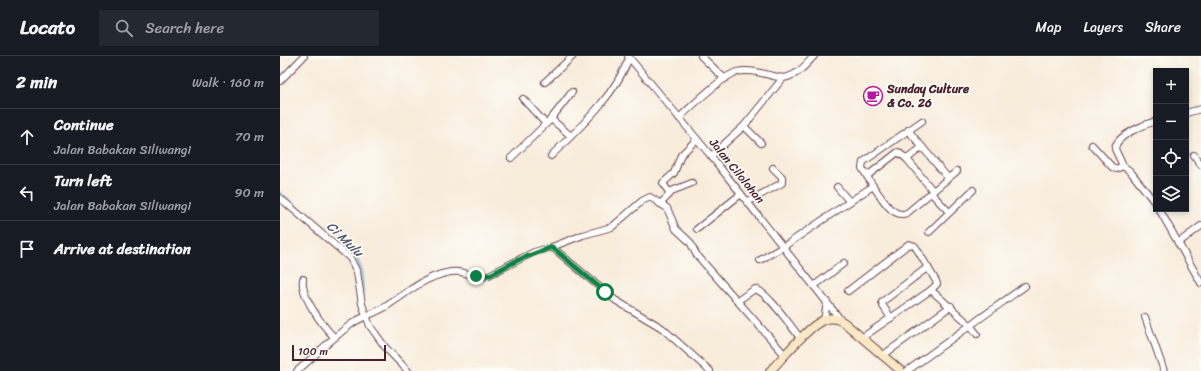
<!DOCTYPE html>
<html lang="en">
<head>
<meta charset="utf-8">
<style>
  :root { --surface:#171b24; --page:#242831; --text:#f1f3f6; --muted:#9ea1a6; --line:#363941 }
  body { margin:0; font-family:Sriracha,sans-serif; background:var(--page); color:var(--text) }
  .controls { position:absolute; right:12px; top:12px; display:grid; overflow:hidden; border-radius:0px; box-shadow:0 2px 6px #0003 }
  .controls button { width:36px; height:36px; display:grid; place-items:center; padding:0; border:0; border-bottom:1px solid var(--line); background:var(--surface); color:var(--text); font:20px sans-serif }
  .scale { position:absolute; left:12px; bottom:10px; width:94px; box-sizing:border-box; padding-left:4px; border:2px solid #4a1f2b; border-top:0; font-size:11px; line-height:14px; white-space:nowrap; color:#4a1f2b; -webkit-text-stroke:3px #fdfcf7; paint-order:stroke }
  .stop { position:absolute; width:12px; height:12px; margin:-9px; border:3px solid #0b8043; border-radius:50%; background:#fff }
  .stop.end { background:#0b8043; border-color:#fff; box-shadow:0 1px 4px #0008 }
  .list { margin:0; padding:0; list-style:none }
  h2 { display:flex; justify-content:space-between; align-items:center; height:52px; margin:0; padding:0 16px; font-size:17px }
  h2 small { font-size:13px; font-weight:400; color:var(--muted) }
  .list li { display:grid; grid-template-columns:26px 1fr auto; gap:12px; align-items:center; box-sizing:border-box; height:56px; padding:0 16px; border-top:1px solid var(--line) }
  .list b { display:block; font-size:15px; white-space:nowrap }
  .list p { margin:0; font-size:13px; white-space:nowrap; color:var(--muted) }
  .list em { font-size:13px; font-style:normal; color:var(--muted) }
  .icon { flex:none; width:22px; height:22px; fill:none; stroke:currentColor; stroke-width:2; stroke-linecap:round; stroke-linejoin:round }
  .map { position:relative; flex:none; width:921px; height:315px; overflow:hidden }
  header { display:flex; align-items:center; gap:24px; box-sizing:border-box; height:56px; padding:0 20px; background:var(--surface); border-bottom:1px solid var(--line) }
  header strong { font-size:19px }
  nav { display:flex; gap:22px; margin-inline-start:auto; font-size:14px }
  .search { width:280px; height:36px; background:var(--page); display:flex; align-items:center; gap:10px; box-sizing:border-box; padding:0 14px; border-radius:0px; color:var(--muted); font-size:15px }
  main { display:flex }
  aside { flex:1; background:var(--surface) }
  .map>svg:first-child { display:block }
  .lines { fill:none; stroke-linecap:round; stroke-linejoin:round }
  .stream { stroke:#6bb3e2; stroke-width:2 }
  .street-casing { stroke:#643e45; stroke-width:8 }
  .secondary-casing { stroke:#643e45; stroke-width:10 }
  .street { stroke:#fff; stroke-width:6 }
  .secondary { stroke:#fae7c3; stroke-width:8 }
  .route { stroke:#0b8043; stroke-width:5 }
  .labels { text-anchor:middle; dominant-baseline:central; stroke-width:3.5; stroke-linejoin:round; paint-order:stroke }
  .poi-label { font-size:12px; font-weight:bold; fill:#4a1f2b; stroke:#fdfcf7; text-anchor:start }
  .street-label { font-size:12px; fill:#4a1f2b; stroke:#fdfcf7 }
  .water-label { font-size:13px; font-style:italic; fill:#575a74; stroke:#fdfcf7 }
</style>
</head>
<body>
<header>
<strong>Locato</strong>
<div class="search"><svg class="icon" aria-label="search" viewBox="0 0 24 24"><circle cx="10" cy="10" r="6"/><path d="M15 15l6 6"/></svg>Search here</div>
<nav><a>Map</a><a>Layers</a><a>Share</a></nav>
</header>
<main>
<aside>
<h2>2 min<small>Walk · 160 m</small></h2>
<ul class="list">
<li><svg class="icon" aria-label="ahead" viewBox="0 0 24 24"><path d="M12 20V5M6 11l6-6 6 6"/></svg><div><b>Continue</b><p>Jalan Babakan Siliwangi</p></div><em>70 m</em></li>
<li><svg class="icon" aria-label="left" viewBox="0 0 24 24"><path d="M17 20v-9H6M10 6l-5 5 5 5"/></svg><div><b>Turn left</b><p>Jalan Babakan Siliwangi</p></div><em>90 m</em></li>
<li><svg class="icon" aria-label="arrive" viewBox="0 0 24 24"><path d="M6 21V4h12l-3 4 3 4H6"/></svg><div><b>Arrive at destination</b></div></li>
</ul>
</aside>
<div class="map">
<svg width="921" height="315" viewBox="0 0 921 315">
  <rect width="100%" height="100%" fill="#fdfcf7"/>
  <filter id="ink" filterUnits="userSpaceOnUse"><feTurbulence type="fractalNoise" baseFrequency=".025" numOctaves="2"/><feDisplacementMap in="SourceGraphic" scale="8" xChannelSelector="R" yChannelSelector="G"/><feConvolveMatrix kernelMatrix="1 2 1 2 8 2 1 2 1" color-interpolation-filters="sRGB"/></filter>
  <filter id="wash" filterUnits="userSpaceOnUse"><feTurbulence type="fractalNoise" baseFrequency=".012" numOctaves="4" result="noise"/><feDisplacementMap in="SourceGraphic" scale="16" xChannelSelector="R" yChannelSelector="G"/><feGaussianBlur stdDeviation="0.9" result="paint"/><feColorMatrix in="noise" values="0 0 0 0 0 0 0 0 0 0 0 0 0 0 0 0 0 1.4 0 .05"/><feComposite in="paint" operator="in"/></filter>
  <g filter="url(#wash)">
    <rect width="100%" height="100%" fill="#f8ecdb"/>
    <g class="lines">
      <polyline class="stream" points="0,137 77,203 81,213 83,238"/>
    </g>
  </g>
  <g filter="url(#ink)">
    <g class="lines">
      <g class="street-casing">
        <g id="street">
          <polyline points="348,0 431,100 560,263"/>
          <polyline points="421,0 445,23"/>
          <polyline points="0,25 24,0"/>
          <polyline points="265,26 293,0"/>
          <polyline points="243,43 266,68"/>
          <polyline points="906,57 921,53"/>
          <path d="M 399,62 C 412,50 442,20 457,16 C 471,12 489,20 503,22 C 517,20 525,10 534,0"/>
          <polyline points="464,70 481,87"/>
          <polyline points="628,74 668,122"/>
          <polyline points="291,80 271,63 292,36"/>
          <polyline points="812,89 832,111 836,113 843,110 850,115 876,148"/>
          <polyline points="914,99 921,109"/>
          <path d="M 271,100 C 299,72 335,40 349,2"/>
          <polyline points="431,100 464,70 503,22"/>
          <polyline points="231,102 271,63"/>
          <polyline points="627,103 653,135"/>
          <path d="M 843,110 L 835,93 C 835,80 865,68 876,65"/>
          <polyline points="587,120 618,96 627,103 642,91"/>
          <path d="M 593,130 C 601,140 612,163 627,157 L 677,115"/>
          <polyline points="557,131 569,145"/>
          <polyline points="389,136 412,127"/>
          <polyline points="651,137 669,156"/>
          <polyline points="0,142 70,202 77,216 82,248 90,270 105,291 128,315"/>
          <polyline points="467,146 502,127 502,121 493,112"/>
          <polyline points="380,148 390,138 383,127 394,117 401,99 417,83"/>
          <polyline points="879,153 921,227"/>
          <polyline points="417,173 461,138"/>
          <polyline points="649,176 693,134"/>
          <polyline points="898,187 921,170"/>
          <polyline points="272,191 303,179 332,171 362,145 370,141 387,152 396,173 410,186 416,198 505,299"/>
          <polyline points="480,204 503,191 593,130 582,112 583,106 642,65"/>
          <path d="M 23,223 C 20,240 43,270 54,281"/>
          <polyline points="534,230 564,207"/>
          <polyline points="651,234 690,269 697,278"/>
          <polyline points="568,235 629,188 635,190 656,225 657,228 651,234 583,281"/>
          <path d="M 457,245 L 475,233 C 488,236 511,271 521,283"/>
          <polyline points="865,261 884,315"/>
          <polyline points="611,262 603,250 602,246 648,211"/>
          <polyline points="544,264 547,246"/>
          <polyline points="602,300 671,250"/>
          <path d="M 17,315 C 36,299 53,281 73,267 C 83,260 97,257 108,249 C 127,237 143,222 166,217 C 183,212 193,223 207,220 L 254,196 L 272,191 L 335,244 L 382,272 L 430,315"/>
          <polyline points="627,315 745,230"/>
        </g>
      </g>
      <g class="secondary-casing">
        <path id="secondary" d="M 490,315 C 503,302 528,270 544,264 C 553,260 561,264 567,269 L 621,315"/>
      </g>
      <use href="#street" class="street"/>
      <use href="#secondary" class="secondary"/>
    </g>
  </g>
  <g class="lines" filter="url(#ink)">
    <polyline class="route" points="196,220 210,219 238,204 272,191 325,236"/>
  </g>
  <defs>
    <g id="cafe-ring" transform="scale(1)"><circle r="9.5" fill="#fdfcf7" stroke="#b5179e" stroke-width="1.5"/><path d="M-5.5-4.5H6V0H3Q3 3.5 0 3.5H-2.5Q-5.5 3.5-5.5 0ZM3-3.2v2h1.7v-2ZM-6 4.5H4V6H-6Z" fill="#b5179e"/></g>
  </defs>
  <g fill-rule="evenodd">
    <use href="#cafe-ring" x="593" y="40"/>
  </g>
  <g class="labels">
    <g class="poi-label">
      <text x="607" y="33">Sunday Culture<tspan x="607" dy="14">&amp; Co. 26</tspan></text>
    </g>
    <g class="street-label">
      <text transform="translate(457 115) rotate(51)">Jalan Cilolohan</text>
    </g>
    <g class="water-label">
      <text transform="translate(65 183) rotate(44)">Ci Mulu</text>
    </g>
  </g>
</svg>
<div class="controls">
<button>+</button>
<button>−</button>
<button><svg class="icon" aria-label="locate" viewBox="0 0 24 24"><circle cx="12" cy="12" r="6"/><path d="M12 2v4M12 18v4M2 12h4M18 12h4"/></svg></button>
<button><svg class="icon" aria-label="layers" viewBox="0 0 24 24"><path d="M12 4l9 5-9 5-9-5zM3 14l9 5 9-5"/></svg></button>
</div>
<div class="scale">100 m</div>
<div class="stop" style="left:325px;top:236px"></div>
<div class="stop end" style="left:196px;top:220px"></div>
</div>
</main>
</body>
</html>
